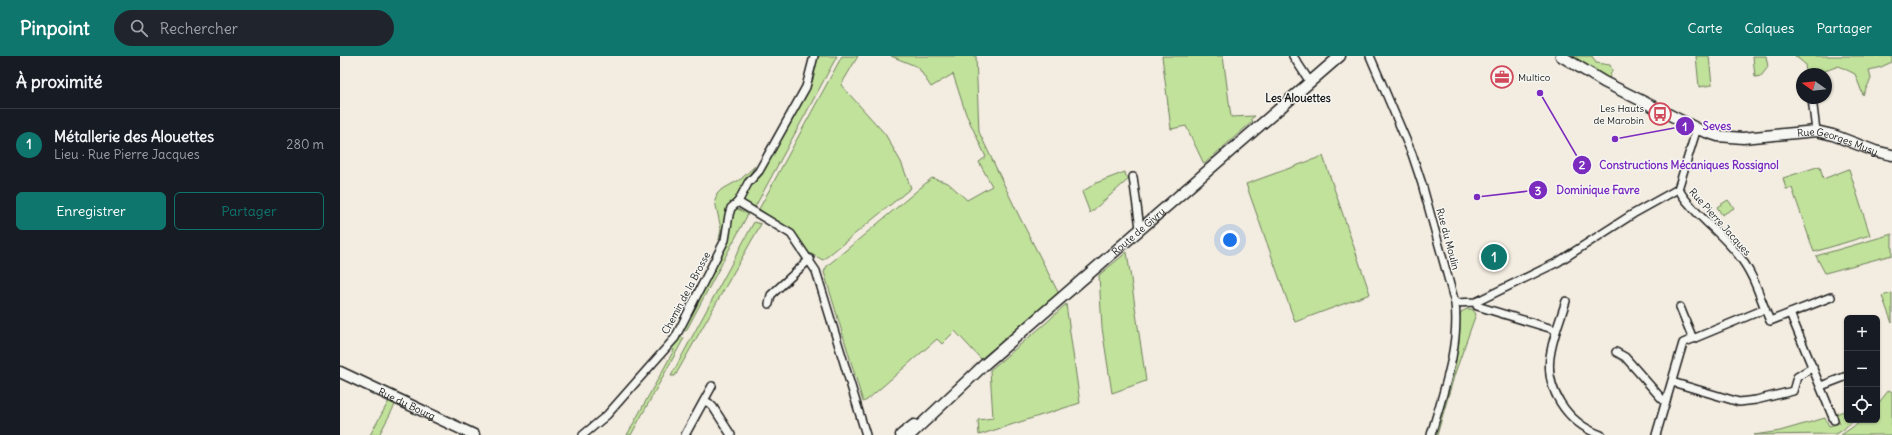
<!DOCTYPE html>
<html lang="fr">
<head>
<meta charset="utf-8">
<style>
  :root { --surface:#171b24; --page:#20242c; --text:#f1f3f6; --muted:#9ea1a6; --line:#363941; --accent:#0f766e }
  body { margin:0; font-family:Delius,sans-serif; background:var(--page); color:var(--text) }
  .controls { position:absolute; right:12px; bottom:12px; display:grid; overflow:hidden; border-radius:6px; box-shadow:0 1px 3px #0004 }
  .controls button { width:36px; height:36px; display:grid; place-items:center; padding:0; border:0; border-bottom:1px solid var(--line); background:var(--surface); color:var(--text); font:20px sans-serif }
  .compass { position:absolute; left:1456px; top:12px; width:36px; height:36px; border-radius:50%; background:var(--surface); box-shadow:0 1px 3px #0004; rotate:285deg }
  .you { position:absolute; left:890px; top:184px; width:14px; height:14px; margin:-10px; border:3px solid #fff; border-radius:50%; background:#1a73e8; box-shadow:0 0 0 6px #1a73e833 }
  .badge { display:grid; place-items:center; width:26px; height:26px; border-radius:50%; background:var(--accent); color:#fff; font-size:13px; font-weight:700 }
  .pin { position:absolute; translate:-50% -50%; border:2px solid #fff; box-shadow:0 1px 4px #0006 }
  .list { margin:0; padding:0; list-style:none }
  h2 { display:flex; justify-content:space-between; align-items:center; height:52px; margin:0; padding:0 16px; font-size:17px }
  h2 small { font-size:13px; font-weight:400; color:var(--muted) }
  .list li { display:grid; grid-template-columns:26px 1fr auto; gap:12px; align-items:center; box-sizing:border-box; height:72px; padding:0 16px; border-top:1px solid var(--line) }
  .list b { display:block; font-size:15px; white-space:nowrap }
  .list p { margin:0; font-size:13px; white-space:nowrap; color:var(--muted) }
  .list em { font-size:13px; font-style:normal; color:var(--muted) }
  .actions { display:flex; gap:8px; padding:12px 16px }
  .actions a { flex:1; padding:9px 0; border:1px solid var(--accent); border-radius:6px; text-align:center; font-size:14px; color:var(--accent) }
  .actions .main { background:var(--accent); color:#fff }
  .icon { flex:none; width:22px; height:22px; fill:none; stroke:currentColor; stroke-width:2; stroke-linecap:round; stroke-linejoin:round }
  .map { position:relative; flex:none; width:1552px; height:379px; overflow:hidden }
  header { display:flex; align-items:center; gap:24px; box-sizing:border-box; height:56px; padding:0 20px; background:var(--accent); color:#fff }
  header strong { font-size:19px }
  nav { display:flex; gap:22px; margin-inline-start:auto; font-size:14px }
  .search { width:280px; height:36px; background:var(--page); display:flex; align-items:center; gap:10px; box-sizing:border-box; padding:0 14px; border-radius:22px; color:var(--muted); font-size:15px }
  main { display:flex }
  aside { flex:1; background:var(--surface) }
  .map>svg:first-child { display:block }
  .green { fill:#c1e29b; stroke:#6e7f5c }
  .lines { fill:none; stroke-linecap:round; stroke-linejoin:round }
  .street-casing { stroke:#1c1c1c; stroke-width:10 }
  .secondary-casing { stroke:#1c1c1c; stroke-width:13 }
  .street { stroke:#f6f6f2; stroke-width:7 }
  .secondary { stroke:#f6f6f2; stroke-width:10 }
  .labels { text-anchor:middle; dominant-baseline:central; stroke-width:3; stroke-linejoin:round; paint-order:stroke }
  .poi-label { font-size:10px; fill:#1c1c1c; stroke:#f6f6f2; text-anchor:start }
  .street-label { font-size:10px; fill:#1c1c1c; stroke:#f6f6f2 }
  .neighbourhood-label { font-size:11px; font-weight:bold; fill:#1c1c1c; stroke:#f6f6f2 }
  .leader { fill:none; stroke:#7b2cbf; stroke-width:1.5 }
  .callout-dot { fill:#7b2cbf; stroke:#f6f6f2; stroke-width:1.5 }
  .mark-label { font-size:12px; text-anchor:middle; font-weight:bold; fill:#fff }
  .callout-label { font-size:11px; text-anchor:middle; font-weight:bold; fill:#7b2cbf; stroke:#f6f6f2; stroke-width:3; stroke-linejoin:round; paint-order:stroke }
</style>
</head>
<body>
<header>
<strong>Pinpoint</strong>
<div class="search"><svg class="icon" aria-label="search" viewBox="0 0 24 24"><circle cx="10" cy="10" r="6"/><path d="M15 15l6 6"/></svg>Rechercher</div>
<nav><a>Carte</a><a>Calques</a><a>Partager</a></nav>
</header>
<main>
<aside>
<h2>À proximité<small></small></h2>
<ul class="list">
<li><span class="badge">1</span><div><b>Métallerie des Alouettes</b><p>Lieu · Rue Pierre Jacques</p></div><em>280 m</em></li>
</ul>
<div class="actions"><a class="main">Enregistrer</a><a>Partager</a></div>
</aside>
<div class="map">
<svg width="1552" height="379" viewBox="0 0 1552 379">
  <rect width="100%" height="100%" fill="#f3ece0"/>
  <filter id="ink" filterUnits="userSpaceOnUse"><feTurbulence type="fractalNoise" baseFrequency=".025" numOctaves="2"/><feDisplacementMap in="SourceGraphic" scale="8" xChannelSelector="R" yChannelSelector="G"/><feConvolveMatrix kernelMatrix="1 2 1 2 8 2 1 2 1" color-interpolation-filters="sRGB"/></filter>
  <g filter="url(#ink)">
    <g class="green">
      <polygon points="477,0 497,0 415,151 403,145 409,128 420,117 471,28 474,20"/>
      <polygon points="502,0 518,0 501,29 545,78 561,106 571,132 483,204 469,197 451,176 419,153"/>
      <polygon points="551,0 636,0 639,76 679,160 719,238 641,303 615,275 602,288 597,283 527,344 523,346 484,216 487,210 592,122 608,127 627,144 652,130 639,106 646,101 626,58 613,18 591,31 578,11"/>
      <polygon points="822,0 883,0 891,61 915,60 911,63 913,65 864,108 846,70 831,73"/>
      <polygon points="1232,0 1252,0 1256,7 1270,9 1272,14 1269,23"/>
      <polygon points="1356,0 1369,0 1372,29 1359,31"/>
      <polygon points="1413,0 1426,0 1428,11 1421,20 1415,21"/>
      <polygon points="1455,0 1552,0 1552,6 1541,11 1529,14 1531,23 1523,39 1515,18 1499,10 1479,17 1466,18 1465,8"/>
      <polygon points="983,100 1030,238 955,266 906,128"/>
      <polygon points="415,110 398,139 390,149 379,184 381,173 375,145 377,138 381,134 401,123"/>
      <polygon points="1480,110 1483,123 1509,113 1530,179 1474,196 1452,132 1446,133 1443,122"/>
      <polygon points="785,116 786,121 791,121 750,157 742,136 756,127"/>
      <polygon points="1388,144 1394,152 1382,159 1377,151"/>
      <polygon points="398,153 408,158 346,275 342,274 393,159 395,154"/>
      <polygon points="414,166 421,168 335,320 331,320"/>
      <polygon points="1552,178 1552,199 1485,217 1476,200"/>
      <polygon points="787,196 806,325 772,337 762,272 759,219"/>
      <polygon points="1552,237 1552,267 1542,240"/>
      <polygon points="726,248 740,347 639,379 638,364 653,362 650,314 706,267"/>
      <polygon points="1127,253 1132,253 1136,258 1115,317 1097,379 1093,379 1120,259 1121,256"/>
      <polygon points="338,280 344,282 291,379 287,379 334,294 330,292"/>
      <polygon points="1549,334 1552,336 1552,379 1501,379 1523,364 1537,364 1537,349"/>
      <polygon points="50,343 56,347 39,379 30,379"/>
      <polygon points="1507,354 1507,364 1513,364 1503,374 1496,378 1414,379 1440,375 1485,362 1489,370 1500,367 1496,358"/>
    </g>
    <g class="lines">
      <g class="street-casing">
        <g id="street">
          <polyline points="953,0 970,26"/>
          <path d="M 1030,0 L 1072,98 L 1082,128 L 1115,247 C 1120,292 1103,336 1091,379"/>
          <polyline points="1472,42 1476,75"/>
          <polyline points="793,121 800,172"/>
          <polyline points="1338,133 1357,72"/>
          <polyline points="398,146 408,127 419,115 466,31 474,0"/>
          <path d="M 1226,245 C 1221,261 1214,278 1211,295 C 1203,332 1227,367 1261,379"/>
          <polyline points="1136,246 1137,250 1216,274"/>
          <polyline points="1115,247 1136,246 1218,206 1293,158 1338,133"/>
          <polyline points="429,248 431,239 470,203"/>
          <polyline points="1340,251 1353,283"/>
          <polyline points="1425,253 1430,265 1491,241"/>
          <polyline points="1450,257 1494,364"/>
          <polyline points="1276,296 1285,301 1322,343 1326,345"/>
          <polyline points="1332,326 1399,346 1416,344 1453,335 1457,321 1473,311"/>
          <polyline points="1481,330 1507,320"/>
          <polyline points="364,345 369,347 373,351 391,379"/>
          <polyline points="243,379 267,359 335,282 385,184 389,159 391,152 398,146 451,178 476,215 526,379"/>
          <polyline points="345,379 372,330"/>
          <path d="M 1316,379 L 1343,287 L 1425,253 C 1418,235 1412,216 1399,200 C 1381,176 1356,161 1338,133"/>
        </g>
      </g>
      <g class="secondary-casing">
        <g id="secondary">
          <path id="s1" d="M 1221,0 L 1264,26 L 1360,74 L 1378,80 L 1403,82 L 1476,75 L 1493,79 L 1535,95 L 1552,99"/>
          <path id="s2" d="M 0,316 L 134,379"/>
          <polyline points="561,379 574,369"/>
          <path id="s3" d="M 570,379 L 645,308 L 1000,0"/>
        </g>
      </g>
      <use href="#street" class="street"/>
      <use href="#secondary" class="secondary"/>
    </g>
  </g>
  <defs>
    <g id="office-ring" transform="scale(1.15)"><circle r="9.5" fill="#f6f6f2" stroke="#d1495b" stroke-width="1.5"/><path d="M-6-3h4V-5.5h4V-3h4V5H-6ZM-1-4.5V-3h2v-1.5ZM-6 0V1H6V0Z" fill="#d1495b"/></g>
    <g id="bus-ring" transform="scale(1.15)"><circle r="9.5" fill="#f6f6f2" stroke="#d1495b" stroke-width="1.5"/><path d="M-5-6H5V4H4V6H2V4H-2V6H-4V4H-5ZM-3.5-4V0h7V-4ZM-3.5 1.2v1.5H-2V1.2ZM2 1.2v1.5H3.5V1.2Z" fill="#d1495b"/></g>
  </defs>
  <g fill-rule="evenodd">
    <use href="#office-ring" x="1162" y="21"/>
    <use href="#bus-ring" x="1320" y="58"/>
  </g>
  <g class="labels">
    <g class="poi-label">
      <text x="1178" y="21">Multico</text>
      <text x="1304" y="52" text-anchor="end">Les Hauts<tspan x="1304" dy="12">de Marobin</tspan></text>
    </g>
    <g class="street-label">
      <text stroke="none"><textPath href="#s1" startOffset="298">Rue Georges Musy</textPath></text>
      <text transform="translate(1380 166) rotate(48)">Rue Pierre Jacques</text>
      <text stroke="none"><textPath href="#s3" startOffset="306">Route de Givry</textPath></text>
      <text transform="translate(1108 183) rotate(75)">Rue du Moulin</text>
      <text transform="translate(346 237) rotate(-62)">Chemin de la Brosse</text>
      <text stroke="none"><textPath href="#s2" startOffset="74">Rue du Bourg</textPath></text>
    </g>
    <g class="neighbourhood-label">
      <text x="958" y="42">Les Alouettes</text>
    </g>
  </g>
  <path class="leader" d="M1275 83L1345 70M1200 37L1242 109M1137 141L1198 134"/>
  <g class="callout-dot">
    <circle cx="1275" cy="83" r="4"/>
    <circle cx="1200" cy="37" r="4"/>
    <circle cx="1137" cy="141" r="4"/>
    <circle cx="1345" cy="70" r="10"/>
    <circle cx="1242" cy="109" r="10"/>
    <circle cx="1198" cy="134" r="10"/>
  </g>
  <g class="mark-label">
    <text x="1345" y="75">1</text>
    <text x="1242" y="113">2</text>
    <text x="1198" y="139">3</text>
  </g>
  <g class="callout-label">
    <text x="1377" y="74">Seves</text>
    <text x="1349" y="113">Constructions Mécaniques Rossignol</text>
    <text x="1258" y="138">Dominique Favre</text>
  </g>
</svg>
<div class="controls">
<button>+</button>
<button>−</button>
<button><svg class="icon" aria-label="locate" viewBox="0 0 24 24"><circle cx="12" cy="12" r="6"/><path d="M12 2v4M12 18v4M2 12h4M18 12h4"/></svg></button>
</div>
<svg class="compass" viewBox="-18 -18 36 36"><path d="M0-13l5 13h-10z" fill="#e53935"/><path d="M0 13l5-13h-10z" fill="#9ea1a6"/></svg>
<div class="you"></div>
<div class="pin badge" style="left:1154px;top:201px">1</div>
</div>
</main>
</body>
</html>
